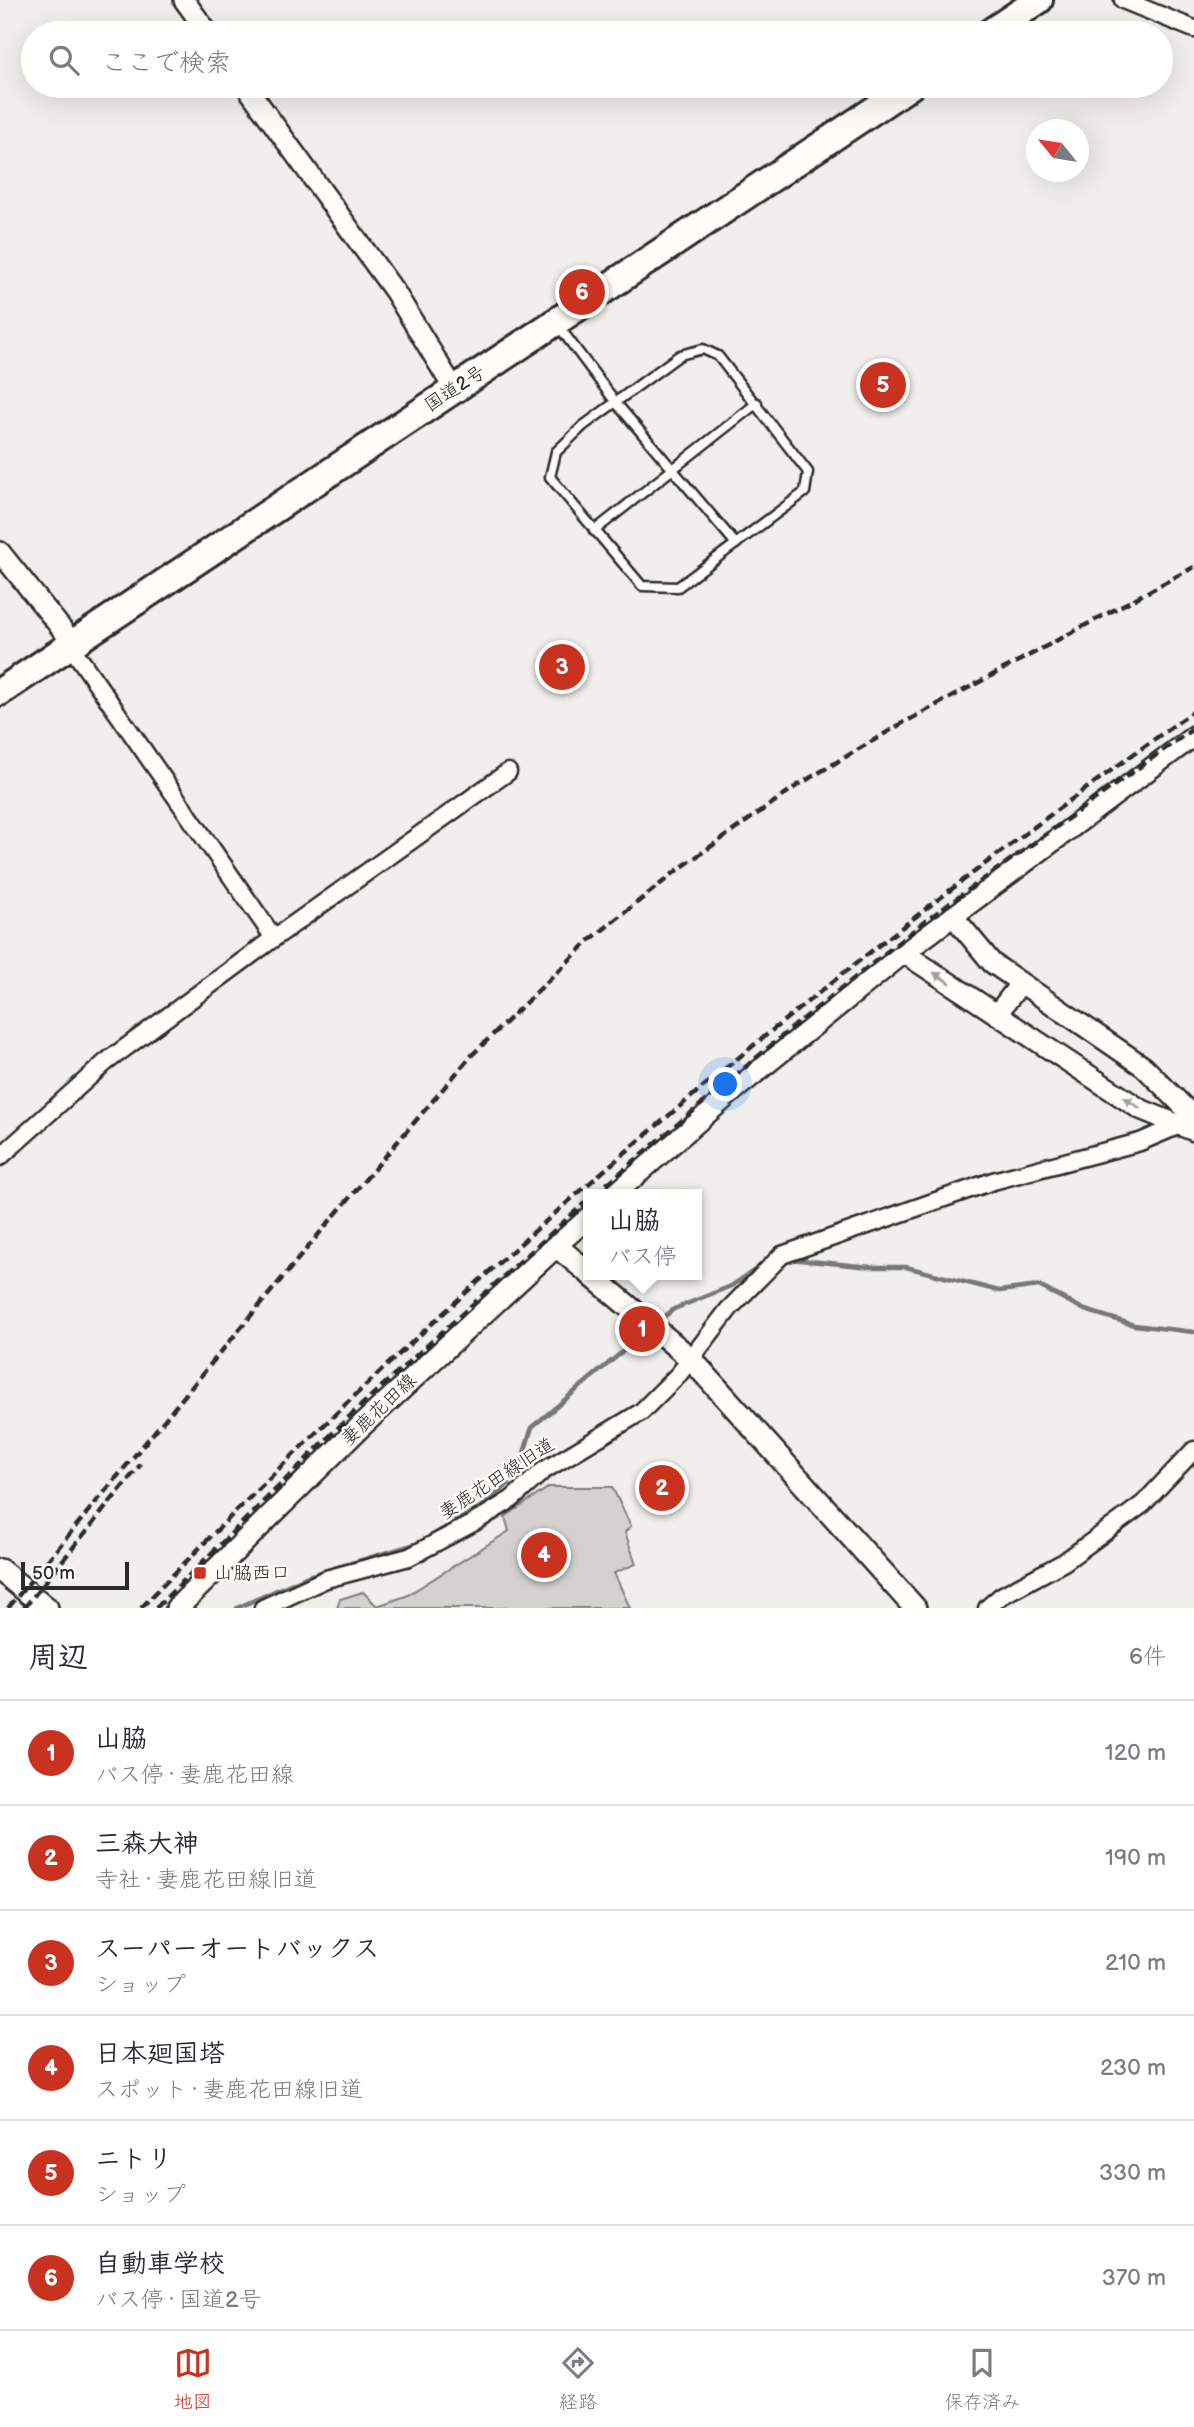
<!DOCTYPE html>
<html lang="ja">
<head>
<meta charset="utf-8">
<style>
  :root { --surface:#fff; --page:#f7f7f7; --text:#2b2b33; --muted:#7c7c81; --line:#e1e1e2; --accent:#c8321e }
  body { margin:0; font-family:"Balsamiq Sans","Klee One",sans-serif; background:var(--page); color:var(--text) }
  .compass { position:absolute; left:1026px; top:119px; width:63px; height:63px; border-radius:50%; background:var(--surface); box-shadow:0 7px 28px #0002; rotate:300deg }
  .scale { position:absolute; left:21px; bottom:18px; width:108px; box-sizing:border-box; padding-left:7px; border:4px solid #2b2b2b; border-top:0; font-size:19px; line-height:24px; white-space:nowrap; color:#2b2b2b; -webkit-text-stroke:5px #fdfcf7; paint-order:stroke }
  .you { position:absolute; left:726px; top:1085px; width:24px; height:24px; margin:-18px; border:5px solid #fff; border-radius:50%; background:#1a73e8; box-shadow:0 0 0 10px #1a73e833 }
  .badge { display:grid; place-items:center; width:46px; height:46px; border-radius:50%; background:var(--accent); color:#fff; font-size:23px; font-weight:700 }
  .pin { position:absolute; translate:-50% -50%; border:4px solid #fff; box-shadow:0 2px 7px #0006 }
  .popup { position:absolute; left:583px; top:1189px; width:119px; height:91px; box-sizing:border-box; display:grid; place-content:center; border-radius:0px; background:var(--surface); filter:drop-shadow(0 2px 5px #0005); font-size:23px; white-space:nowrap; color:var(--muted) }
  .popup b { font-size:26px; color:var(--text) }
  .popup::after { content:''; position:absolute; left:50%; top:100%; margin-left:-14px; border:14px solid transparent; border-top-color:var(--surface) }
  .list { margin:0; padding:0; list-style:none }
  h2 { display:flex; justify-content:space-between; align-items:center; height:91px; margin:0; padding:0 28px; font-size:30px }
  h2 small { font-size:23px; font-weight:400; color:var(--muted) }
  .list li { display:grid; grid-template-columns:46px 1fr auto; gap:21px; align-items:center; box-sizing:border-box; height:105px; padding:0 28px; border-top:2px solid var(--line) }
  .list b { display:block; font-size:26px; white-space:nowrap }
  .list p { margin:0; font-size:23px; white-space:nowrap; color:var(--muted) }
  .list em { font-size:23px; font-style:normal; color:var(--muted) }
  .icon { flex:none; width:38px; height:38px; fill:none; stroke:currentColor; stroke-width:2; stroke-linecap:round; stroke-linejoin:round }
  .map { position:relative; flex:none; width:1194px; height:1608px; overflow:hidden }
  .search { position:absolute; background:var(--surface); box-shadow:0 7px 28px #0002; left:21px; right:21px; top:21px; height:77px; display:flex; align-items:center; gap:18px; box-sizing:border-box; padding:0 24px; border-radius:38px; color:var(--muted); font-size:26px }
  .sheet { height:721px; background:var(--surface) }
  nav { display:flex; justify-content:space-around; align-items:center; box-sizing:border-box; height:98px; border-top:2px solid var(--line); background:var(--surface); font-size:19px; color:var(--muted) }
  nav a { display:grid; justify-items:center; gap:4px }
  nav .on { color:var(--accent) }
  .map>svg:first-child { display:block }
  .green { fill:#d3d2cf; stroke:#7f7e7d; stroke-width:2 }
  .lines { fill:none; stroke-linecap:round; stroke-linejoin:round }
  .stream { stroke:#777775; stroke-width:4.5 }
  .service-casing { stroke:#2b2b2b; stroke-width:13 }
  .minor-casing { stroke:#2b2b2b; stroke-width:21 }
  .tertiary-casing { stroke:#2b2b2b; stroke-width:24 }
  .secondary-casing { stroke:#2b2b2b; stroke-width:26 }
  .trunk-casing { stroke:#2b2b2b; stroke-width:32 }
  .service { stroke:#fdfcf7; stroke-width:8 }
  .minor { stroke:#fdfcf7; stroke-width:16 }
  .tertiary { stroke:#fdfcf7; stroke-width:19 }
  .secondary { stroke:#fdfcf7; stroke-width:21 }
  .trunk { stroke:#fdfcf7; stroke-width:26 }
  .rail { stroke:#2b2b2b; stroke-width:4.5; stroke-dasharray:10 5; stroke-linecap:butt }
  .oneway { fill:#9e9e9b }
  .poi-dot { fill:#c8321e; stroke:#fdfcf7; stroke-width:2.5 }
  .labels { text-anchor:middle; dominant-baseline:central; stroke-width:5; stroke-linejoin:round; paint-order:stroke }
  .street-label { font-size:19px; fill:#2b2b2b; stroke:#fdfcf7 }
  .poi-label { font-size:19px; fill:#2b2b2b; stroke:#fdfcf7; text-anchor:start }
</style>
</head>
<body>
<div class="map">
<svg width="1194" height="1608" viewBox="0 0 1194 1608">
  <rect width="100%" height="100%" fill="#f0efeb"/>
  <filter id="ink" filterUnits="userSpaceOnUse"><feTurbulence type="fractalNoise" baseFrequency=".0143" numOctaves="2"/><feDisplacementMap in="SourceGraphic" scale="14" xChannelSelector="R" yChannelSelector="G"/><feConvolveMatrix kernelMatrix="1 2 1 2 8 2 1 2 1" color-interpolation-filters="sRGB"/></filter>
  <g filter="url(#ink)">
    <polygon class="green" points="549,1487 612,1487 631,1526 625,1532 636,1564 614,1573 630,1608 337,1608 340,1599 363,1592 377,1606 406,1596 509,1531 505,1517"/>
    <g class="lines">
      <g class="stream">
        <polyline points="790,1259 870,1267 906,1267 999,1291 1039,1286 1085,1310 1134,1325 1194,1332"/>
        <polyline points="659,1321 674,1309 731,1286 762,1265"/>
        <polyline points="237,1608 308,1576 419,1543 487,1503 517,1476 532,1427 645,1333"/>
      </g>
      <g class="service-casing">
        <g id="service">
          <polyline points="557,324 617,404 736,544"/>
          <polygon points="703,349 718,356 808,472 805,492 678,587 642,586 550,477 556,452 583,426 680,355"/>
          <polyline points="594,531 757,403"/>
        </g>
      </g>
      <g class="minor-casing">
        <g id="minor">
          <polyline points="1123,0 1194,29"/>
          <polyline points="70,645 274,938 508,772"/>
          <polyline points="0,1157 106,1062 274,938"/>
          <polyline points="263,1608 326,1579 409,1557 475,1522 512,1499 543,1471 641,1412 679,1374 729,1309 782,1255 993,1181 1140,1142 1180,1125"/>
          <polyline points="987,1608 1001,1596 1064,1562 1143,1504 1194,1450"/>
        </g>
      </g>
      <g class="tertiary-casing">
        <g id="tertiary">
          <polyline points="184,0 208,33"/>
          <polyline points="246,86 395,292 454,389"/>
          <polyline points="0,552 73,643"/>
          <polyline points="953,916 992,963 1144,1067 1194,1117"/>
          <polyline points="904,953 1140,1109 1194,1131"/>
          <polyline points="997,1014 1020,984"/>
          <polyline points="615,1194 731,1093 904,953 1194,736"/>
          <polyline points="556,1246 588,1218"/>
        </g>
      </g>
      <g class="secondary-casing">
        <g id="secondary">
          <polyline points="591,1275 691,1359 915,1608"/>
          <polyline points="0,1570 47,1608"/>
          <polyline points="177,1608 360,1427 556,1246 588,1272"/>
        </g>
      </g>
      <g class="trunk-casing">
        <g id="trunk">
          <polyline points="989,33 1039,0"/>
          <polyline points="0,692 910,86"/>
        </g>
      </g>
      <use href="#service" class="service"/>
      <use href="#minor" class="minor"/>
      <use href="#tertiary" class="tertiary"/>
      <use href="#secondary" class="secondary"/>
      <use href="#trunk" class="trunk"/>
      <g class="rail">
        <polyline points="595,1194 787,1032 924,922 1194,728"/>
        <polyline points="8,1608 328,1223 472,1055 590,940 679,869 798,785 901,724 1194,567"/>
        <polyline points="24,1608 141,1464"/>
        <path d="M 141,1608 C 462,1274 817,978 1194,711"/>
        <polyline points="156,1608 357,1409 588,1200"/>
      </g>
    </g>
    <defs><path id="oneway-solid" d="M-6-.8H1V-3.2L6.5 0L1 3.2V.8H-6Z" transform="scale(1.75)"/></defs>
    <g class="oneway">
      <use href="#oneway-solid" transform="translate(942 978) rotate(-147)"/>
      <use href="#oneway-solid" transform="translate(1132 1103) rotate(-148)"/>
    </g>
  </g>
  <rect class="poi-dot" x="193" y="1566" width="14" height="14" rx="3.5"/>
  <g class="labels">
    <g class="street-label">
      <text transform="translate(455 389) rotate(-33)">国道2号</text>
      <text transform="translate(379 1410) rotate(-43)">妻鹿花田線</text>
      <text transform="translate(497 1479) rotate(-33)">妻鹿花田線旧道</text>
    </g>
    <g class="poi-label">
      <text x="214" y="1573">山脇西口</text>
    </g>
  </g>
</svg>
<svg class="compass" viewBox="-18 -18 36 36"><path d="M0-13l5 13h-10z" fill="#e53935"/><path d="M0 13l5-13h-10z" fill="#7c7c81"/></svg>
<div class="scale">50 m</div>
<div class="you"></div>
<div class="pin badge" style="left:642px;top:1329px">1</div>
<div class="popup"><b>山脇</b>バス停</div>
<div class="pin badge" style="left:662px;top:1488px">2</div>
<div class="pin badge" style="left:562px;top:667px">3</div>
<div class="pin badge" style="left:544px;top:1555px">4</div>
<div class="pin badge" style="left:883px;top:385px">5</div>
<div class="pin badge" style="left:582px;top:292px">6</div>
<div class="search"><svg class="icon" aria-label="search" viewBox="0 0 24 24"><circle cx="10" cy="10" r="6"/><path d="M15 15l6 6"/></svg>ここで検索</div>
</div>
<section class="sheet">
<h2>周辺<small>6件</small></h2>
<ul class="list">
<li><span class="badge">1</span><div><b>山脇</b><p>バス停 · 妻鹿花田線</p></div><em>120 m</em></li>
<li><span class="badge">2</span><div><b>三森大神</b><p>寺社 · 妻鹿花田線旧道</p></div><em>190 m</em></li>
<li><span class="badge">3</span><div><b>スーパーオートバックス</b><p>ショップ</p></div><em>210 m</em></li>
<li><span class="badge">4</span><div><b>日本廻国塔</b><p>スポット · 妻鹿花田線旧道</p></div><em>230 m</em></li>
<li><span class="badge">5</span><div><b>ニトリ</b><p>ショップ</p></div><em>330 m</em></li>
<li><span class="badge">6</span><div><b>自動車学校</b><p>バス停 · 国道2号</p></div><em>370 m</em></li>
</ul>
</section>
<nav>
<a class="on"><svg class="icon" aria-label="map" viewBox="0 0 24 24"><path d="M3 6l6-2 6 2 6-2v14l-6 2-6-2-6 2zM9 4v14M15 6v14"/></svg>地図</a>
<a><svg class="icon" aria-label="directions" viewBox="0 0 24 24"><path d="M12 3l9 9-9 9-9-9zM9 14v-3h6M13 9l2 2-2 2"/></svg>経路</a>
<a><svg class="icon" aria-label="saved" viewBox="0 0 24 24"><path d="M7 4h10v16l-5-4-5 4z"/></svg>保存済み</a>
</nav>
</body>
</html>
